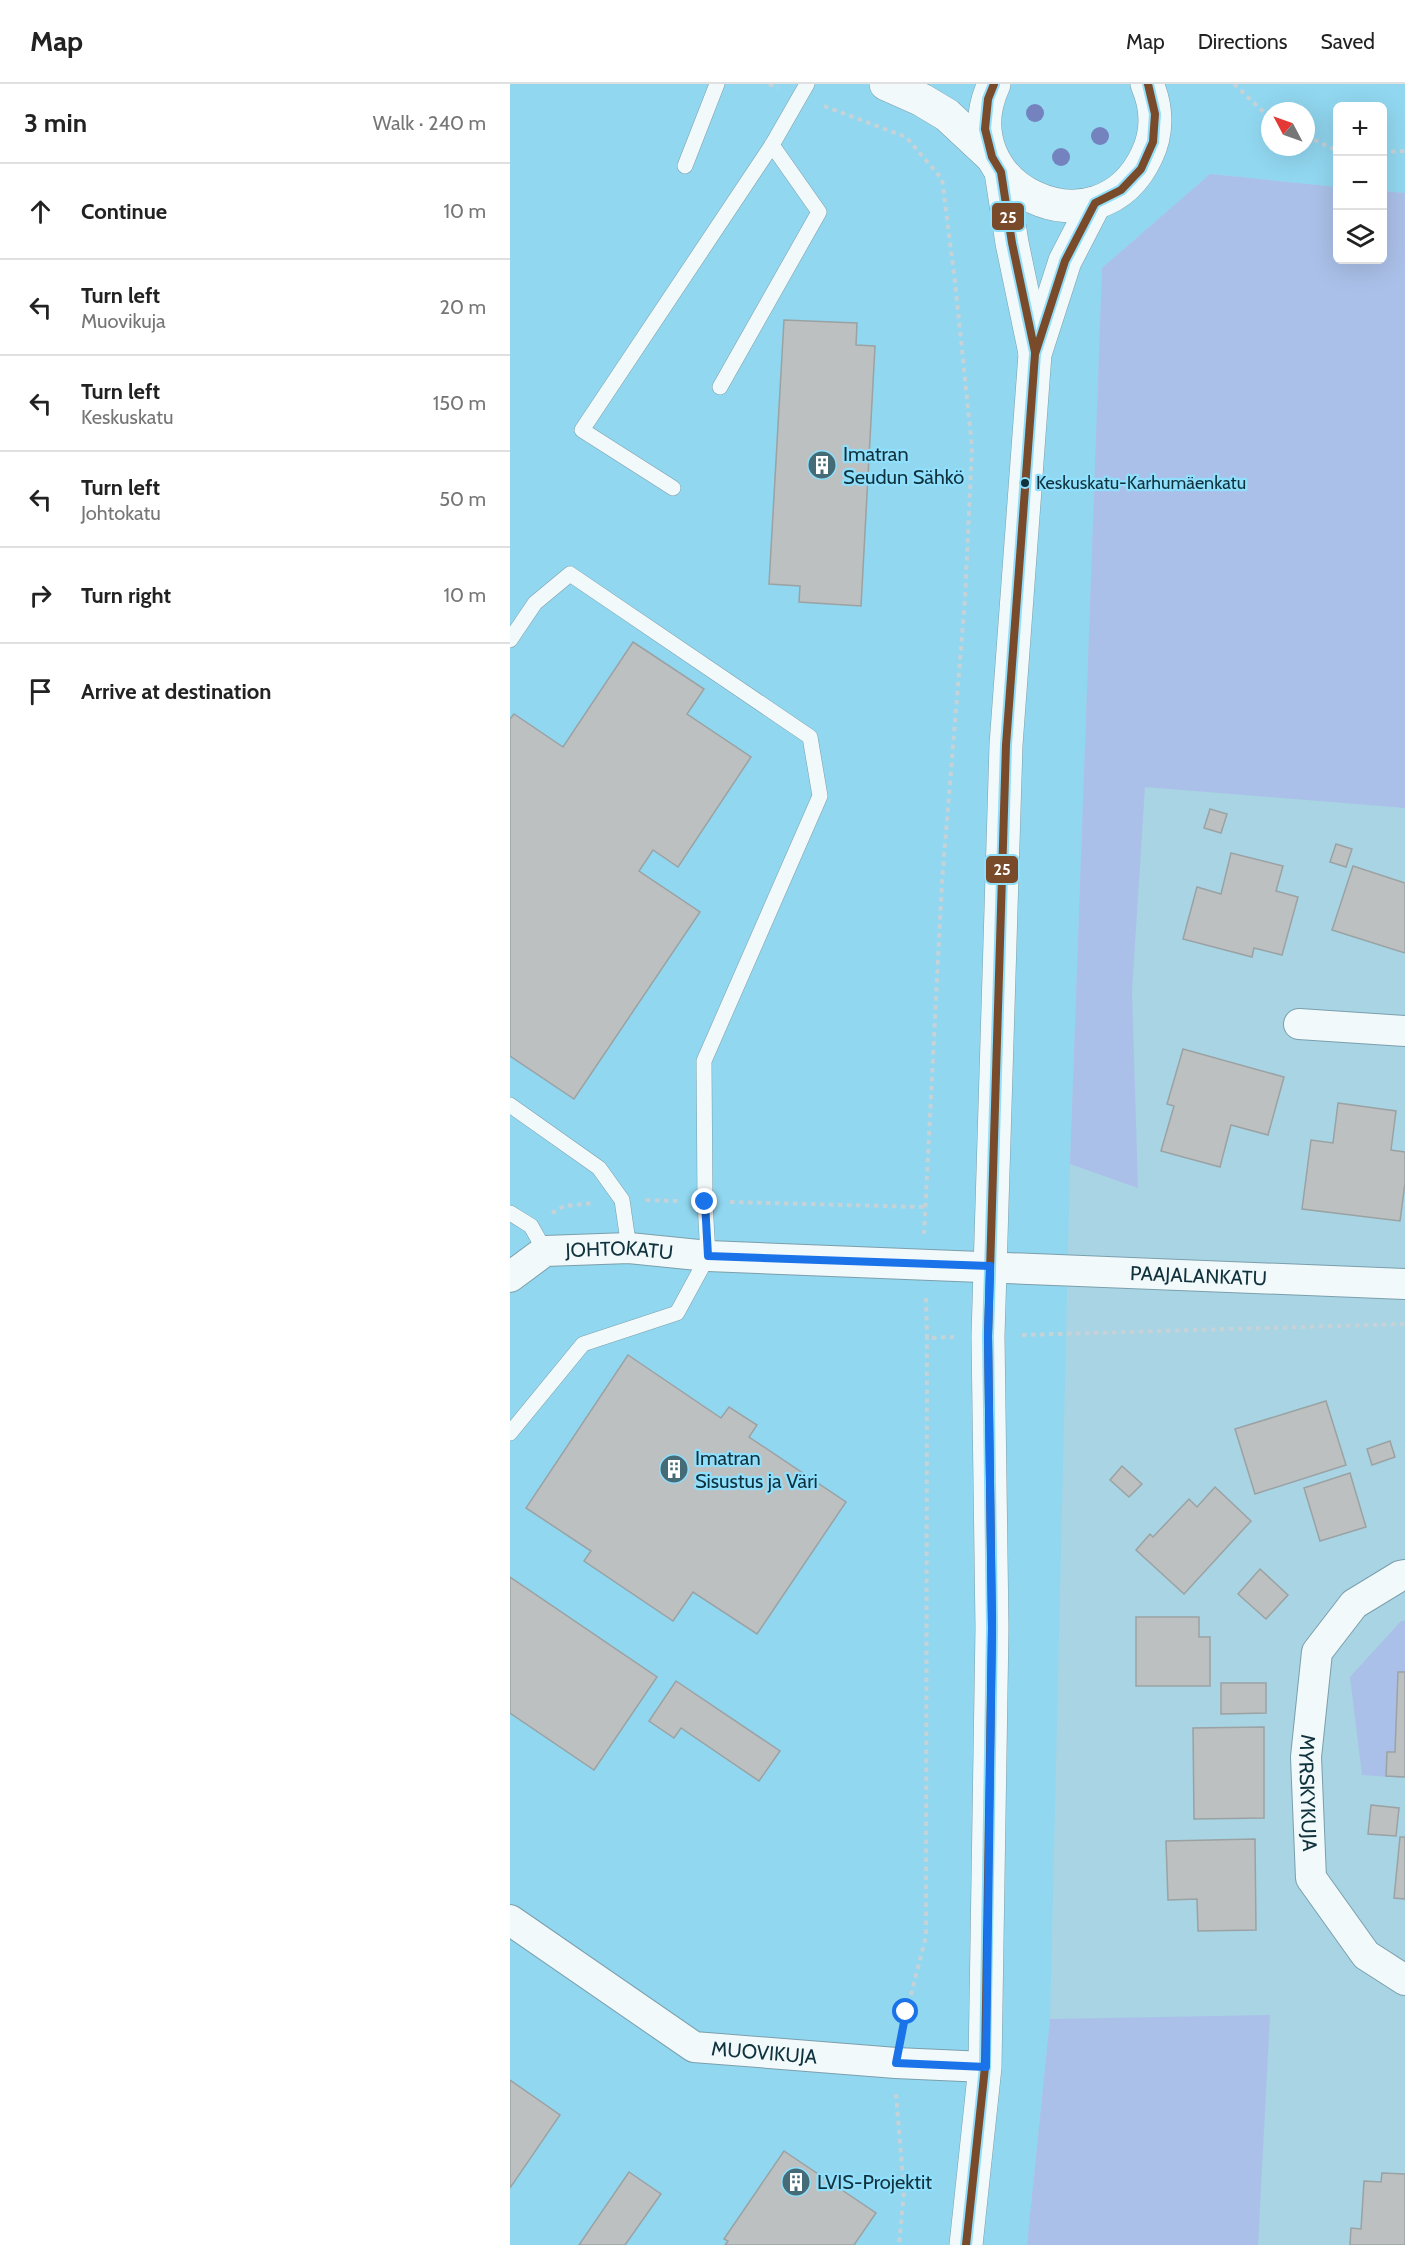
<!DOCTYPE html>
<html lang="en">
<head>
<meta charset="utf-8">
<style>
  :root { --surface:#fff; --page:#f6f6f6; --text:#222; --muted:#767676; --line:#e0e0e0 }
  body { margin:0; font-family:Cabin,sans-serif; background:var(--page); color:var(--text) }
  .controls { position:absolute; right:18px; top:18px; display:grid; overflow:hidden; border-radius:9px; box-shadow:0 6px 24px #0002 }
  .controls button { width:54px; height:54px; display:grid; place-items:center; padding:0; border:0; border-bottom:2px solid var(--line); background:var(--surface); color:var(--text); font:30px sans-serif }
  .compass { position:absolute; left:751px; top:18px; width:54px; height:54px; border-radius:50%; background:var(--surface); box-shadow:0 6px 24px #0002; rotate:311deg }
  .stop { position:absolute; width:18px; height:18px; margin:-14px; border:4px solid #1a73e8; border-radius:50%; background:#fff }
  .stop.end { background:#1a73e8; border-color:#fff; box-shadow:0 2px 6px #0008 }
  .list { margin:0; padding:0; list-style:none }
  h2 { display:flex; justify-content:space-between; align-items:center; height:78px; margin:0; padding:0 24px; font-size:26px }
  h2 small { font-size:20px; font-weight:400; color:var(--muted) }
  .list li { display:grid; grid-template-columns:39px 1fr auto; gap:18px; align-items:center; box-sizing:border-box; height:96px; padding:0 24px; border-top:2px solid var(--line) }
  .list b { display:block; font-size:22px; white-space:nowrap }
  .list p { margin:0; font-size:20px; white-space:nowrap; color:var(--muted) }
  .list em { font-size:20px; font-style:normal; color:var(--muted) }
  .icon { flex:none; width:33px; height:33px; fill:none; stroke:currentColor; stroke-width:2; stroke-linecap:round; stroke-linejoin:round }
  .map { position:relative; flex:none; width:895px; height:2161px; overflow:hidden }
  header { display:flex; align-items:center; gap:36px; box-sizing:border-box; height:84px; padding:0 30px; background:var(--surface); border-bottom:2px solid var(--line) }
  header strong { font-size:28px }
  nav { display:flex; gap:33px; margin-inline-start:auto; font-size:21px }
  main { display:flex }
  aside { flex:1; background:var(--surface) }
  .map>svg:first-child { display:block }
  .built { fill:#91d7f0; fill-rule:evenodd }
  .green { fill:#abc0e8 }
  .building { fill:#bdc0c0; stroke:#9aa2a4; stroke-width:1.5 }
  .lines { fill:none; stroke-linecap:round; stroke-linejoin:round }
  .service-casing { stroke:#7b9fac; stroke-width:16 }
  .minor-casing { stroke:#7b9fac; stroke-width:32 }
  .tertiary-casing { stroke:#7b9fac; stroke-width:34 }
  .secondary-casing { stroke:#7b9fac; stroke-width:34 }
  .path { stroke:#c5d2d7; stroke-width:4; stroke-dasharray:4.5 4.5; stroke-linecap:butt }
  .service { stroke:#f2f9fb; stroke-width:15 }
  .minor { stroke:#f2f9fb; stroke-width:30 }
  .tertiary { stroke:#f2f9fb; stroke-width:33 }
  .secondary { stroke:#f2f9fb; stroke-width:33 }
  .bus-1-casing { stroke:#90dffc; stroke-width:12 }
  .bus-1 { stroke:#7a4b2a; stroke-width:8 }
  .tree { fill:#7482be }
  .route { stroke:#1a73e8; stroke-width:8 }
  .bus-dot { fill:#10323d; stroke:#90dffc; stroke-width:2 }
  .labels { text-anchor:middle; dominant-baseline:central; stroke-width:4.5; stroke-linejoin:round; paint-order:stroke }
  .bus-label { font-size:18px; fill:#10323d; stroke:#90dffc; text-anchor:start }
  .poi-label { font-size:20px; fill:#10323d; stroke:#90dffc; text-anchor:start }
  .street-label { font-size:20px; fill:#10323d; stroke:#90dffc }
  .line-badge { stroke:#90dffc; stroke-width:2 }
  .badge-label { font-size:16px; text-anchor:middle; font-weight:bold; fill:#fff }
</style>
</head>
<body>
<header>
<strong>Map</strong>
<nav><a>Map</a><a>Directions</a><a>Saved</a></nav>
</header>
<main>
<aside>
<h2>3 min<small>Walk · 240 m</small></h2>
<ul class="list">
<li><svg class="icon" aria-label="ahead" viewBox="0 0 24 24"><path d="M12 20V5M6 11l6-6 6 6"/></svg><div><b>Continue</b></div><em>10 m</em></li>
<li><svg class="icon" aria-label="left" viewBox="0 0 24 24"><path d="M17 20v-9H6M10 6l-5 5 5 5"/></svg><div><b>Turn left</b><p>Muovikuja</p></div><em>20 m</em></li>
<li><svg class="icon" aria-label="left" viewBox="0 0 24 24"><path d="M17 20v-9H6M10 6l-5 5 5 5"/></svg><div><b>Turn left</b><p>Keskuskatu</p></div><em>150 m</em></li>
<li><svg class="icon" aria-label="left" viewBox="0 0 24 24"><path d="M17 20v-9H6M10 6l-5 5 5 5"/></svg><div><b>Turn left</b><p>Johtokatu</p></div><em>50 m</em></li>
<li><svg class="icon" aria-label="right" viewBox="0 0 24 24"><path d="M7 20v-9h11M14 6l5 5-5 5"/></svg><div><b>Turn right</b></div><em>10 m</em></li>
<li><svg class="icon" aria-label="arrive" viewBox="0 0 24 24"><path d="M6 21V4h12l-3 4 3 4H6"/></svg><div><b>Arrive at destination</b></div></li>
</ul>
</aside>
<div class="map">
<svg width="895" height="2161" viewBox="0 0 895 2161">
  <rect width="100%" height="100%" fill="#a8d4e4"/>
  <path class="built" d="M 0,0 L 895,0 L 895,109 L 873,107 L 872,22 L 828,22 L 827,103 L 700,90 L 592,184 L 560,1080 L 540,1935 L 517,2161 L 0,2161 ZM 760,27 L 796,27 L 796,63 L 760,63 Z"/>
  <g class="green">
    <polygon points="700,90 827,103 828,176 872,176 873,107 895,109 895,724 635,703 622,907 628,1104 560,1080 592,184"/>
    <polygon points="891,1537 895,1537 895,1694 852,1691 840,1593"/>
    <polygon points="760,1931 748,2161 517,2161 540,1935"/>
  </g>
  <g class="building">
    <polygon points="274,236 347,239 346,261 365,262 351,522 289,518 290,502 259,500"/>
    <polygon points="123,558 194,605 177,630 241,673 168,783 143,766 129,787 190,828 64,1015 0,972 0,635 4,630 53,663"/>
    <polygon points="700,725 717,730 711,749 694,744"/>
    <polygon points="826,760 842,765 836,783 820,778"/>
    <polygon points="721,769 773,782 766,807 788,813 772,871 744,864 742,873 673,855 687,803 711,810"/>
    <polygon points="843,782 895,799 895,869 822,846"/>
    <polygon points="673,965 774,993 758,1051 721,1041 710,1083 651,1067 664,1022 657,1020"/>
    <polygon points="828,1019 886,1027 881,1066 895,1068 895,1099 890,1137 792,1125 801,1056 823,1059"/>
    <polygon points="118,1271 211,1334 219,1323 247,1341 239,1353 336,1418 247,1550 183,1508 163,1537 74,1477 81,1467 16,1424"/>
    <polygon points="816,1317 836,1381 745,1410 725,1345"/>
    <polygon points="880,1357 885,1373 862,1381 857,1365"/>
    <polygon points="612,1382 632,1400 619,1413 600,1396"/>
    <polygon points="840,1389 856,1443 810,1457 794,1404"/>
    <polygon points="705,1403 741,1437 674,1510 626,1466 640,1450 643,1453 679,1415 687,1423"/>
    <polygon points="750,1485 778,1511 756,1535 728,1510"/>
    <polygon points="0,1493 147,1593 84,1686 0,1629"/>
    <polygon points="626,1533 689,1533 689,1553 700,1553 700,1602 626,1602"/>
    <polygon points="888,1588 895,1588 895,1693 876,1692 877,1668 885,1668"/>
    <polygon points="166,1597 270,1667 249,1697 171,1644 164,1654 139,1637"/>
    <polygon points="711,1599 756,1599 756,1629 711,1630"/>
    <polygon points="754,1643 754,1734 684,1735 683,1644"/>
    <polygon points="861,1721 889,1724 886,1752 858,1750"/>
    <polygon points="890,1753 895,1753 895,1815 884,1814"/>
    <polygon points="745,1755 746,1846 688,1847 687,1815 658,1816 656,1757"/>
    <polygon points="0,1996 50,2031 0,2104"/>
    <polygon points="274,2067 366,2129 344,2161 215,2161 218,2157 214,2155"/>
    <polygon points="119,2088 151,2110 115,2161 69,2161"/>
    <polygon points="872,2089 895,2090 895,2161 840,2161 841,2144 851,2145 854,2097 871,2098"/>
  </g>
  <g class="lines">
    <g class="service-casing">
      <g id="service">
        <polyline points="175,82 207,0"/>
        <polyline points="210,303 309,128 262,61"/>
        <polyline points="163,404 72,346 262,61 297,0"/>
        <polyline points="0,556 25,519 60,490 300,653 310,712 194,977 195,1118 198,1172 167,1229 73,1260 0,1349"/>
        <polyline points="0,1021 89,1084 112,1116 119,1164"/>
        <polyline points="0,1129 21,1142 35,1167"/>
      </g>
    </g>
    <g class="minor-casing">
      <g id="minor">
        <polyline points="789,940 895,947"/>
        <path id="s1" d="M 0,1193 L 35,1167 L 119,1164 L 198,1172 L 895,1200"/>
        <path id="s2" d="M 895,1491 L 890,1492 L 844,1520 L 807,1568 L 796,1673 L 801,1794 L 856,1871 L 895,1896"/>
        <path id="s3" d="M 0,1836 L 184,1963 L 386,1979 L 475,1983"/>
      </g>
    </g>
    <g class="tertiary-casing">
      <polyline id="tertiary" points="376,0 412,16 437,31 482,73"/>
    </g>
    <g class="secondary-casing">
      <g id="secondary">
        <path d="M 484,0 C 436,104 589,175 637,71 C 648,48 647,23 637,0"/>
        <polyline points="491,88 502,159 525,269"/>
        <polyline points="456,2161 475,1983 482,1544 478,1252 496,661 525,270 555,177 585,119"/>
      </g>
    </g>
    <g class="path">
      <polyline points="259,0 268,4"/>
      <polyline points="724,0 760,34"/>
      <polyline points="314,22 396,53 432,95 445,198 462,363 455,515 432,797 414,1150"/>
      <polyline points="796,52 828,67"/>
      <polyline points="872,68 895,67"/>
      <polyline points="136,1116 171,1117"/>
      <polyline points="220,1118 414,1123"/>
      <polyline points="42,1129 54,1122 84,1119"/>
      <polyline points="416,1214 417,1254 444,1253"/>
      <polyline points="512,1251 895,1240"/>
      <polyline points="392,1946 416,1852 417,1254"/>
      <polyline points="386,2010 394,2107 389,2161"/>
    </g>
    <use href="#service" class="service"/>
    <use href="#minor" class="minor"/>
    <use href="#tertiary" class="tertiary"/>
    <use href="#secondary" class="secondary"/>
    <g class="bus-1-casing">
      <g id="bus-1">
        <polyline points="484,0 478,15 475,45 482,73 491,88 502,159 525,268"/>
        <polyline points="456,2161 475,1983 482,1544 478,1252 496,661 525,270 555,177 585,119 611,106 631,85 643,58 645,30 638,0"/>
      </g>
    </g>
    <use href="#bus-1" class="bus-1"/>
  </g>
  <g class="tree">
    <circle cx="525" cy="29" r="9"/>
    <circle cx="590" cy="52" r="9"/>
    <circle cx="551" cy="73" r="9"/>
  </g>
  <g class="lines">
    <polyline class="route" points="195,1118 198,1172 480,1182 478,1252 482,1544 476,1983 386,1979 396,1928"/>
  </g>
  <defs>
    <g id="building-disc" transform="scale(1.5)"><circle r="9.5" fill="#456b77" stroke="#90dffc"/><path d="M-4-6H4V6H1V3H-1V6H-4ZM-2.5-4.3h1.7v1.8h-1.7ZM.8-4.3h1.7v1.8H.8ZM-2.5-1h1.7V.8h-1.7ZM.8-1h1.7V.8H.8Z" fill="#fff"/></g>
  </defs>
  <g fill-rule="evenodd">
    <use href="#building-disc" x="312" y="381"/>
    <use href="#building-disc" x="164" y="1385"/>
    <use href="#building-disc" x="286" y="2098"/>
  </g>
  <circle class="bus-dot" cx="515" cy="399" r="5"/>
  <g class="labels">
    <g class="bus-label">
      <text x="526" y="399">Keskuskatu-Karhumäenkatu</text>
    </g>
    <g class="poi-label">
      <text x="333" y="370">Imatran<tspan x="333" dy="23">Seudun Sähkö</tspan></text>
      <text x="185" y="1374">Imatran<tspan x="185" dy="23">Sisustus ja Väri</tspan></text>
      <text x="307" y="2098">LVIS-Projektit</text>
    </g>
    <g class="street-label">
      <text stroke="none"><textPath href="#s1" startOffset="118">JOHTOKATU</textPath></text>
      <text stroke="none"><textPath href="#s1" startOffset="698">PAAJALANKATU</textPath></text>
      <text stroke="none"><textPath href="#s2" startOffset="261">MYRSKYKUJA</textPath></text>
      <text stroke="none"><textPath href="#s3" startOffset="294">MUOVIKUJA</textPath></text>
    </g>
  </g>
  <g class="line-badge">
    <rect x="481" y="118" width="34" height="29" rx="6" fill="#7a4b2a"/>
    <rect x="475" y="771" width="34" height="29" rx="6" fill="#7a4b2a"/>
  </g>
  <g class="badge-label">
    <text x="498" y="139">25</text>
    <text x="492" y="791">25</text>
  </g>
</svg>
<div class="controls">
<button>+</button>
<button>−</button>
<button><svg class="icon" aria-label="layers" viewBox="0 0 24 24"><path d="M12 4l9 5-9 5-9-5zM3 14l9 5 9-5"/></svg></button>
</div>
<svg class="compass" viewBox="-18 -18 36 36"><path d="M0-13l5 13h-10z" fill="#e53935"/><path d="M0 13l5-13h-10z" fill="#767676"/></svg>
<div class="stop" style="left:396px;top:1928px"></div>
<div class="stop end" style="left:195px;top:1118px"></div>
</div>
</main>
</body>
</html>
